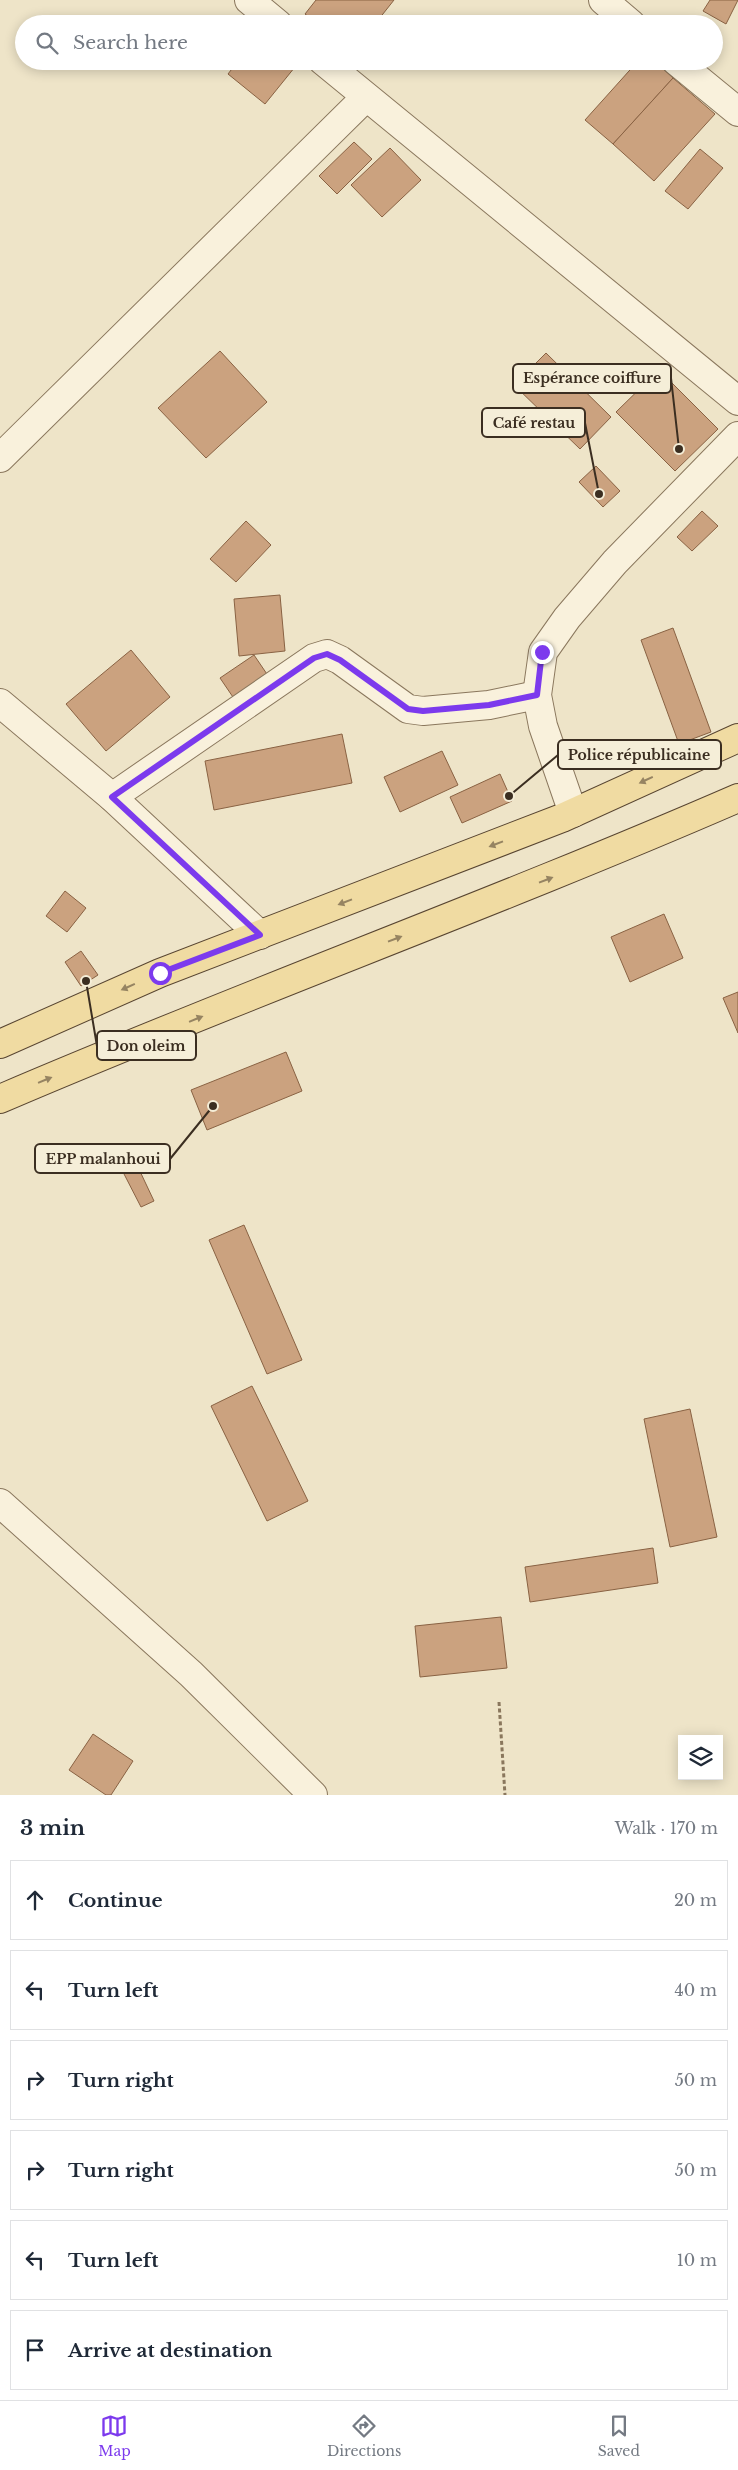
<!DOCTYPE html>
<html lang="en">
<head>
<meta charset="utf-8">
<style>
  :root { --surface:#fff; --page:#f6f6f7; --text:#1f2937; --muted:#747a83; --line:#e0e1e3; --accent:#7c3aed }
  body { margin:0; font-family:"Libre Baskerville",serif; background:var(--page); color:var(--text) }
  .controls { position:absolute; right:15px; bottom:15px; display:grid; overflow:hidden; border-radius:0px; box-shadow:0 2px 12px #0003 }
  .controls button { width:45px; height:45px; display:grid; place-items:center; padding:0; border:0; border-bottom:1px solid var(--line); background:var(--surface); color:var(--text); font:25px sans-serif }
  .stop { position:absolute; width:15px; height:15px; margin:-11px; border:4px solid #7c3aed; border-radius:50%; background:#fff }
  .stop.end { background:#7c3aed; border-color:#fff; box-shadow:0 1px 5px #0008 }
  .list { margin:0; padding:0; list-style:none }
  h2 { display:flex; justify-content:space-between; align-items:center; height:65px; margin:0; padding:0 20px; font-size:21px }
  h2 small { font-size:16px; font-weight:400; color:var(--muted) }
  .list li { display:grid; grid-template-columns:32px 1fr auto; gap:15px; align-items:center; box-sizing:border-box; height:80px; margin:0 10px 10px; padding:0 10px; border:1px solid var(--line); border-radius:0px }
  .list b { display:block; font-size:19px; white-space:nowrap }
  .list em { font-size:16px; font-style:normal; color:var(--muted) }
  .icon { flex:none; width:28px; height:28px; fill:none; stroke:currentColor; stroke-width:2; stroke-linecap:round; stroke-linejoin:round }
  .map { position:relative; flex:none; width:738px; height:1795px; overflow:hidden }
  .search { position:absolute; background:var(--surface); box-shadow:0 2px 12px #0003; left:15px; right:15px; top:15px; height:55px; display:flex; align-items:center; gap:12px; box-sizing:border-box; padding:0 18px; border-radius:28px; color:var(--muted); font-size:19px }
  .sheet { height:605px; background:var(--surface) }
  nav { display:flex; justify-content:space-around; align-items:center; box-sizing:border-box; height:70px; border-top:1px solid var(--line); background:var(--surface); font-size:14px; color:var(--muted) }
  nav a { display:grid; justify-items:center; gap:2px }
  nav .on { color:var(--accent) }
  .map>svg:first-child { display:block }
  .building { fill:#cba27f; stroke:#896243 }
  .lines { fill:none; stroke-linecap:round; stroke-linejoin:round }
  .minor-casing { stroke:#8a775d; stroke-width:30 }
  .major-casing { stroke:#584531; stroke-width:30 }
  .path { stroke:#8a775d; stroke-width:3; stroke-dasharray:4 2.5; stroke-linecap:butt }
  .minor { stroke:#f9f1dc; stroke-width:28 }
  .major { stroke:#f0dba2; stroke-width:28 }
  .oneway { fill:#968462 }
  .route { stroke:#7c3aed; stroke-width:6 }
  .leader { fill:none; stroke:#3b2e21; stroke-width:2 }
  .callout-dot { fill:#3b2e21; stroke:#f5eed8; stroke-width:2 }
  .callout { fill:#f5eed8; stroke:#3b2e21; stroke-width:2 }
  .callout-label { font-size:14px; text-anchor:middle; font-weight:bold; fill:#3b2e21 }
</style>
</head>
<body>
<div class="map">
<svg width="738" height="1795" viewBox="0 0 738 1795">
  <rect width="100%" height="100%" fill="#eee4c8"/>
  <g class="building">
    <polygon points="316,0 394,0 375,24 318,24 305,14"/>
    <polygon points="710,0 738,0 726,24 703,11"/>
    <polygon points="238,61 298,61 299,62 265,104 228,74"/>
    <polygon points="638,61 655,61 673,78 613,144 585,120"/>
    <polygon points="673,78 715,114 654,181 613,144"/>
    <polygon points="354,142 372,159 337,194 319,176"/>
    <polygon points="390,148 421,180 382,217 351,185"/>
    <polygon points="700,149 723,168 688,209 665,191"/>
    <polygon points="220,351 267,402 206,458 158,408"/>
    <polygon points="546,353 611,417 580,449 514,385"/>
    <polygon points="659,370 718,429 675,471 616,412"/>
    <polygon points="596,466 620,491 603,507 579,482"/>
    <polygon points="702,511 718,526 692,551 677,537"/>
    <polygon points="246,521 271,545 236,582 210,559"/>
    <polygon points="280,595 285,651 239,656 234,599"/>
    <polygon points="673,628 711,732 679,744 641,640"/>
    <polygon points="131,650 170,697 106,751 66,704"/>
    <polygon points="254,655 271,680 237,703 220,678"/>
    <polygon points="342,734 352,783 214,810 205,761"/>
    <polygon points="442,751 458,785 400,812 384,777"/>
    <polygon points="500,774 512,801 462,823 450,797"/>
    <polygon points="65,891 86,908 67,932 46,916"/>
    <polygon points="664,914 683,958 630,982 611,937"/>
    <polygon points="81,951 98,975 81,986 65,962"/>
    <polygon points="738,992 738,1033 723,998"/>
    <polygon points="286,1052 302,1091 207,1130 191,1090"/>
    <polygon points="137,1165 154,1201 141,1207 123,1172"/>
    <polygon points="244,1225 302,1360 267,1374 209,1240"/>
    <polygon points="252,1386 308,1501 267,1521 211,1406"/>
    <polygon points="690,1409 717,1537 670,1547 644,1419"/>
    <polygon points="653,1548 658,1583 530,1602 525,1567"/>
    <polygon points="501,1617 507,1668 420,1677 415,1626"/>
    <polygon points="93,1734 133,1761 111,1795 106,1795 69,1770"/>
  </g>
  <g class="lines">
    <g class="minor-casing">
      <g id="minor">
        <polyline points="249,0 278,24"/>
        <polyline points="603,0 631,24"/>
        <polyline points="323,61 738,401"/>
        <polyline points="676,61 738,112"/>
        <polyline points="0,458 366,97"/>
        <polyline points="0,703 112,797 260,935"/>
        <polyline points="112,797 314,658 327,654 340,660 408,709 423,711 489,705 537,695"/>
        <polyline points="573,813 543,726 537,695 543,652 567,618 615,562 738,436"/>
        <polyline points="0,1503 191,1674 313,1795"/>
      </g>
    </g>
    <g class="major-casing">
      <g id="major">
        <polyline points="0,1044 160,973 562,818 738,738"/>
        <path d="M 0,1099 C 244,994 494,904 738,798"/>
      </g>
    </g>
    <polyline class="path" points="499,1702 505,1795"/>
    <use href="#minor" class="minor"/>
    <use href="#major" class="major"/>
  </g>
  <defs><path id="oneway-solid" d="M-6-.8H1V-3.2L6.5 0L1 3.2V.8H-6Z" transform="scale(1.25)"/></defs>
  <g class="oneway">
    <use href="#oneway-solid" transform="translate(646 780) rotate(155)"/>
    <use href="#oneway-solid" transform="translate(496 844) rotate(159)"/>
    <use href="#oneway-solid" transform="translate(546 880) rotate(-21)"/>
    <use href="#oneway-solid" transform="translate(345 902) rotate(159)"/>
    <use href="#oneway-solid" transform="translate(395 939) rotate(-21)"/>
    <use href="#oneway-solid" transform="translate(128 987) rotate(156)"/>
    <use href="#oneway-solid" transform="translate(196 1019) rotate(-22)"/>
    <use href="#oneway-solid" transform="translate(45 1080) rotate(-22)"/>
  </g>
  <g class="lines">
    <polyline class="route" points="160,973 260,935 112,797 314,658 327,654 340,660 408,709 423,711 489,705 537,695 542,652"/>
  </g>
  <path class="leader" d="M679 449L671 378M599 494L585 423M509 796L558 755M86 981L97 1046M213 1106L170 1159"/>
  <g class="callout-dot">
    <circle cx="679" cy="449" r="5"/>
    <circle cx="599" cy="494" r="5"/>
    <circle cx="509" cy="796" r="5"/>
    <circle cx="86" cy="981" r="5"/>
    <circle cx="213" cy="1106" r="5"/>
  </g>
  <g class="callout">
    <rect x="513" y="364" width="158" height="29" rx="5"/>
    <rect x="482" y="408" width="103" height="29" rx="5"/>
    <rect x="558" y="740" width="163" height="29" rx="5"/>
    <rect x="97" y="1031" width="99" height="29" rx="5"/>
    <rect x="35" y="1144" width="135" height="29" rx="5"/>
  </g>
  <g class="callout-label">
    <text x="592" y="383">Espérance coiffure</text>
    <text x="534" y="428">Café restau</text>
    <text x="639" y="760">Police républicaine</text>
    <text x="146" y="1051">Don oleim</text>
    <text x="103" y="1164">EPP malanhoui</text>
  </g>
</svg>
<div class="controls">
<button><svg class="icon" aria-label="layers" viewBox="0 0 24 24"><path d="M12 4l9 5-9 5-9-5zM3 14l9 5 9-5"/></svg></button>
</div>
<div class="stop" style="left:160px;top:973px"></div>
<div class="stop end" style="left:542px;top:652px"></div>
<div class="search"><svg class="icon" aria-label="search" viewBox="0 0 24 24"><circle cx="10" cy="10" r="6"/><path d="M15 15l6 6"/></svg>Search here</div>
</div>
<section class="sheet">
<h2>3 min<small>Walk · 170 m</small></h2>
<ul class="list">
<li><svg class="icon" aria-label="ahead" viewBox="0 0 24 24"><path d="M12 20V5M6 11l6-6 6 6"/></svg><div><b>Continue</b></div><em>20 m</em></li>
<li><svg class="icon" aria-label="left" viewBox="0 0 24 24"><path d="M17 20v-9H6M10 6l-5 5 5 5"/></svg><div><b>Turn left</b></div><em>40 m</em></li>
<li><svg class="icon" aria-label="right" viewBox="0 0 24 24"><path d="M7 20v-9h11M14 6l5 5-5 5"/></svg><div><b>Turn right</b></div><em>50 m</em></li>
<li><svg class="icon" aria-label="right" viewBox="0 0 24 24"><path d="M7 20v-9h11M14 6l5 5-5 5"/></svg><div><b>Turn right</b></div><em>50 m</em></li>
<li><svg class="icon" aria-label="left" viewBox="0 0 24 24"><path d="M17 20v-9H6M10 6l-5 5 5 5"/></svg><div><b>Turn left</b></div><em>10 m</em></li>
<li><svg class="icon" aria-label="arrive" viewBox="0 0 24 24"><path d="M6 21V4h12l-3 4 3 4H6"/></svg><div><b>Arrive at destination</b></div></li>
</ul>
</section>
<nav>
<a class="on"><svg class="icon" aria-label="map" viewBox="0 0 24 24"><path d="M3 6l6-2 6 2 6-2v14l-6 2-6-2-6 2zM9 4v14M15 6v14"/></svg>Map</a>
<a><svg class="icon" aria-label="directions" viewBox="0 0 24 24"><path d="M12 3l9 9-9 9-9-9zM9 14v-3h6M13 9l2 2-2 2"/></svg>Directions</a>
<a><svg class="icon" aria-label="saved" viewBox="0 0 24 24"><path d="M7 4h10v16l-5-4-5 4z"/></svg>Saved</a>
</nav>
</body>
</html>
